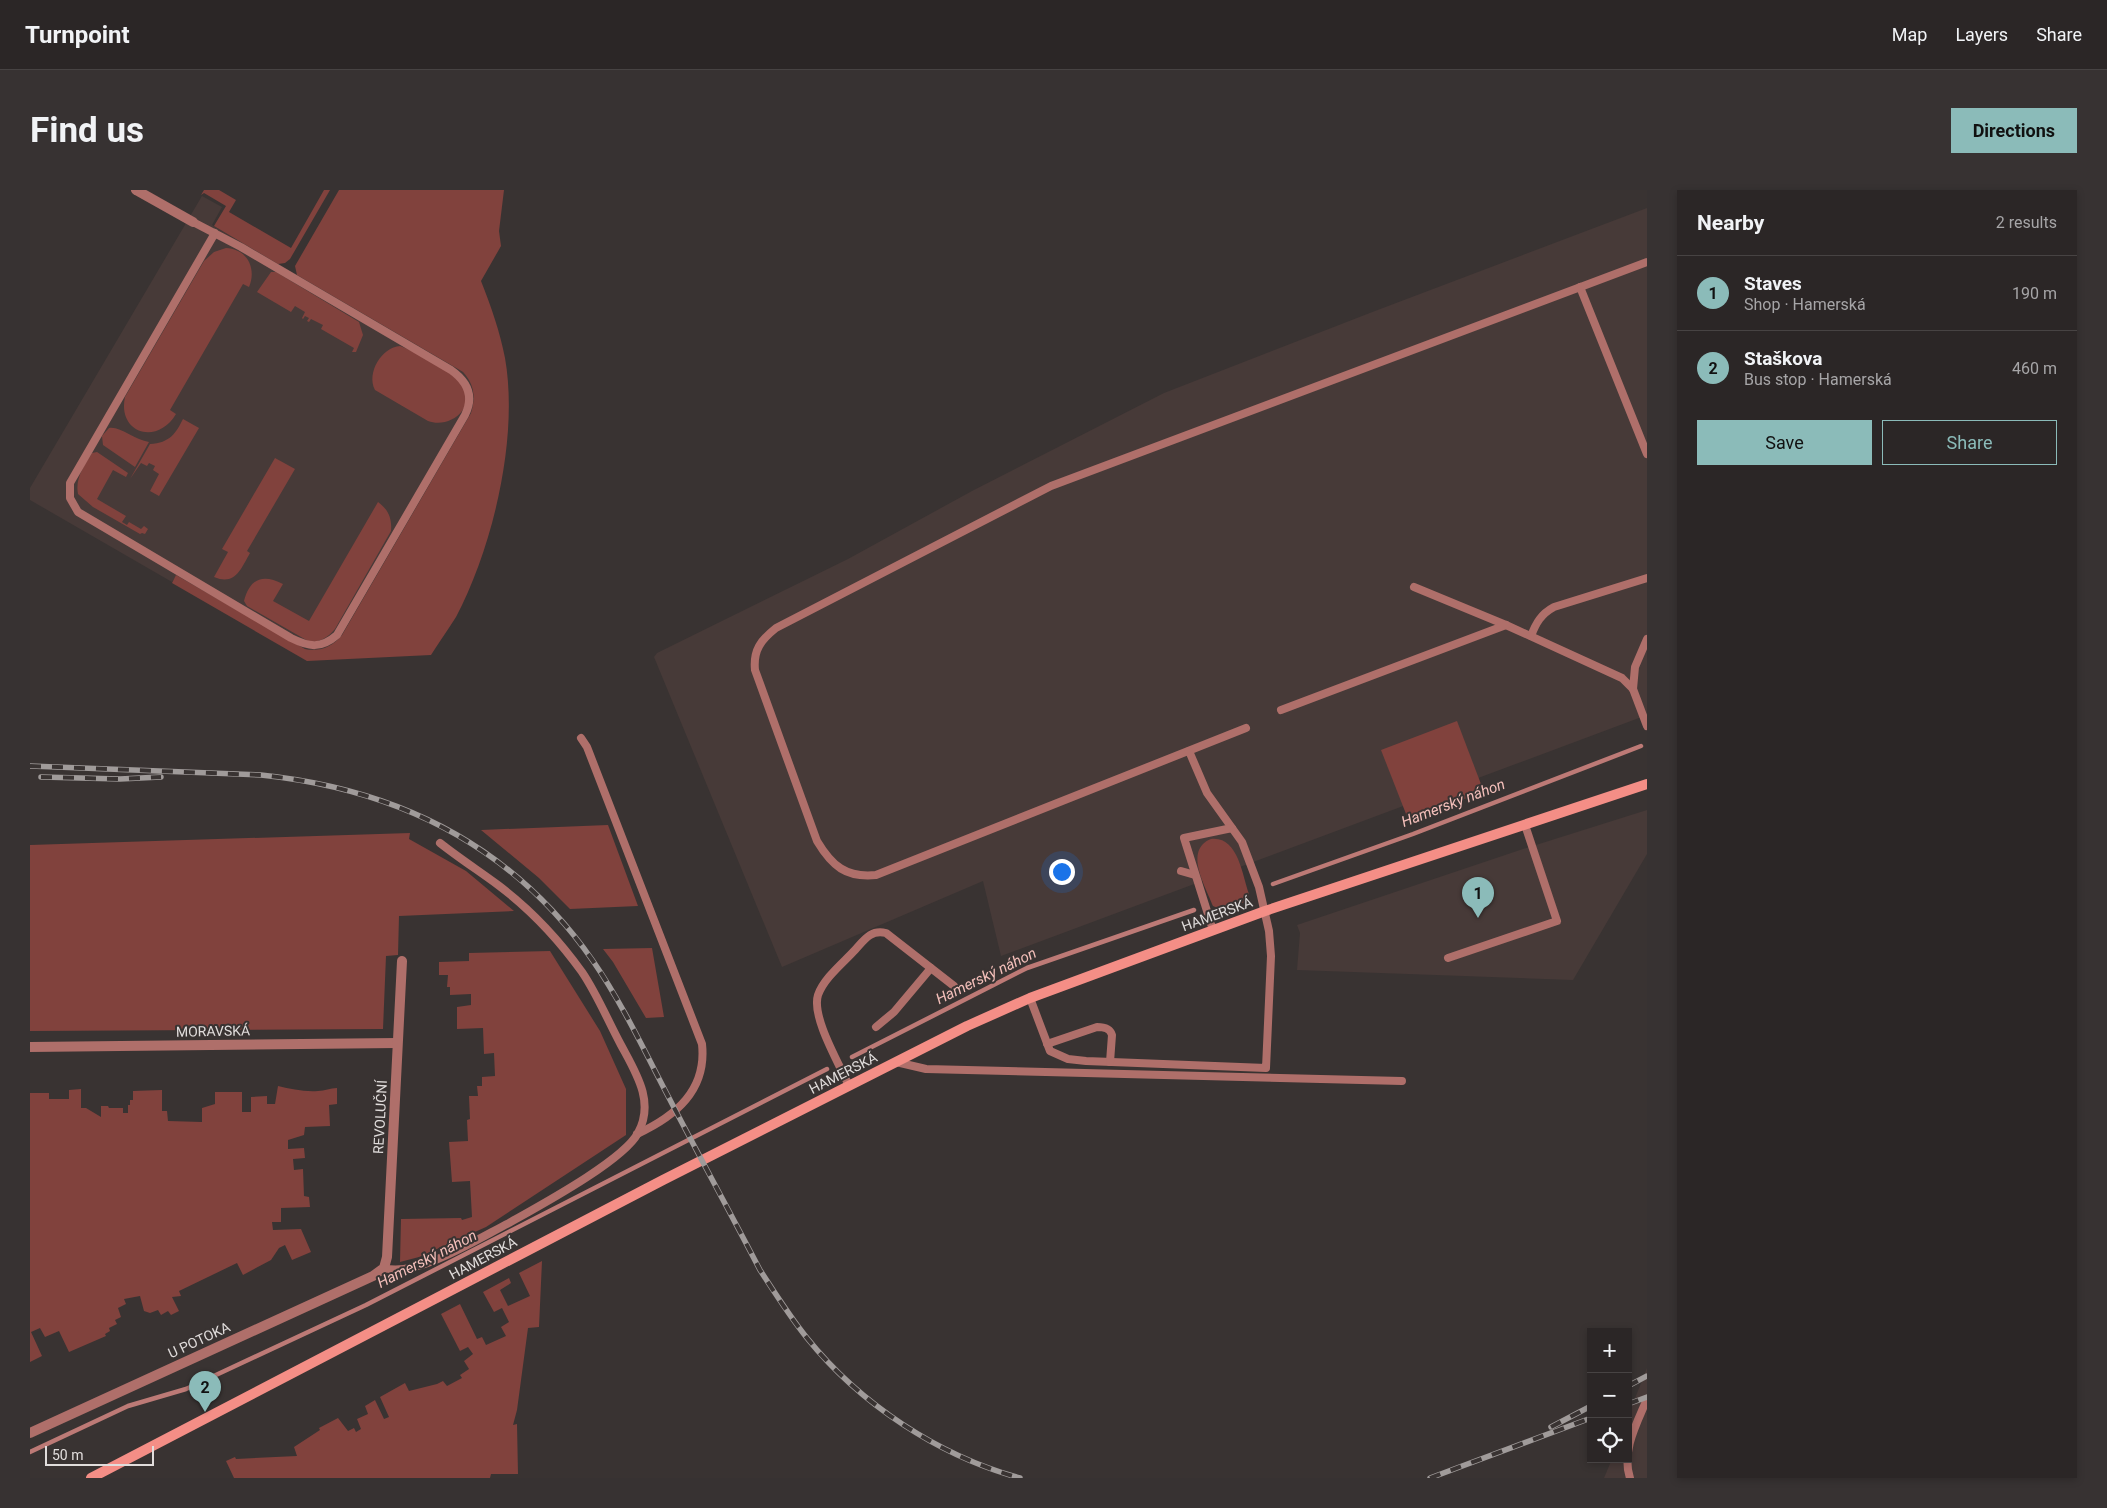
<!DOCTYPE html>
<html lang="en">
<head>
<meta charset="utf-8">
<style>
  :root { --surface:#2b2626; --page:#373232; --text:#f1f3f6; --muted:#a6a5a7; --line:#474343; --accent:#8bbbb9 }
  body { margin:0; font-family:Roboto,sans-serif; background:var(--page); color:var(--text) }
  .controls { position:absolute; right:15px; bottom:15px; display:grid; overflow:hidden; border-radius:0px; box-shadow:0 2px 8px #0003 }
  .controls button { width:45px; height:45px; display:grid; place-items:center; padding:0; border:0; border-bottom:1px solid var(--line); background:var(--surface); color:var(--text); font:25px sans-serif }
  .scale { position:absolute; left:15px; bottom:12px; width:109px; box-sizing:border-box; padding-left:5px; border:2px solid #e1dddc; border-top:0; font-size:14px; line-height:18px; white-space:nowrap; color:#e1dddc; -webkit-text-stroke:4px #393332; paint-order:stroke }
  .you { position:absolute; left:1031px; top:681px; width:18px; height:18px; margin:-12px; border:4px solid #fff; border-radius:50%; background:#1a73e8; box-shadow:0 0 0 8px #1a73e833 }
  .badge { display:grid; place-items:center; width:32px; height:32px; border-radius:50%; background:var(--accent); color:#111; font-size:16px; font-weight:700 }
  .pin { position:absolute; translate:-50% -41px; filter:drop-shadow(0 1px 2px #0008) }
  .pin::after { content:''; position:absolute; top:26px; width:18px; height:15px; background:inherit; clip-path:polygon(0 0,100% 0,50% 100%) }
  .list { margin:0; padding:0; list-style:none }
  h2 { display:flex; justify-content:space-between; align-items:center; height:65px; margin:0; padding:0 20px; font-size:21px }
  h2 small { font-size:16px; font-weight:400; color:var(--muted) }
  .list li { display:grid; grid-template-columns:32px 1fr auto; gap:15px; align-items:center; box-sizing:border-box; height:75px; padding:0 20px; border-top:1px solid var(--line) }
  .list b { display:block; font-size:19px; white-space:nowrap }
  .list p { margin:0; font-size:16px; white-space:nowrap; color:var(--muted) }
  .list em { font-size:16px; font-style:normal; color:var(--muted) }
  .actions { display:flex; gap:10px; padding:15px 20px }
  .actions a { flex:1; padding:11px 0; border:1px solid var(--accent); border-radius:0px; text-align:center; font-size:18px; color:var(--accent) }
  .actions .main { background:var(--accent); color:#111 }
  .icon { flex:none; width:28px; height:28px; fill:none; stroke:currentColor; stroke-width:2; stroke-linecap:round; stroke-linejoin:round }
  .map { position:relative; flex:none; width:1617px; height:1288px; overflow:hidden; border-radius:0px }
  header { display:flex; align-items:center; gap:30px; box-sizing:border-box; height:70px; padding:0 25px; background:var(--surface); border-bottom:1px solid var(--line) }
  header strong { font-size:24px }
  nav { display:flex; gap:28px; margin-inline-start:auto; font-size:18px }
  .intro { display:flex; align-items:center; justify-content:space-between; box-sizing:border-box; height:120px; padding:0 30px }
  h1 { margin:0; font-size:35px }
  .button { padding:12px 22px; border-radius:0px; background:var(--accent); color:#111; font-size:18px; font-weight:700 }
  main { display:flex; gap:30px; padding:0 30px }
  aside { flex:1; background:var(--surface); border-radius:0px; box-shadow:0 2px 8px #0003 }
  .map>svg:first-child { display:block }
  .built { fill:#473a38 }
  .green { fill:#81423d }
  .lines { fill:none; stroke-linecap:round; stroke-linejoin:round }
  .stream { stroke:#bd7a76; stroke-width:4.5 }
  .lane { stroke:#af6f6a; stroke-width:8 }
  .street { stroke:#af6f6a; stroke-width:10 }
  .secondary { stroke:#f48e86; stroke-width:10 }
  .rail-casing { stroke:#a09b9a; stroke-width:5.5 }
  .rail { stroke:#393332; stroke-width:4; stroke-dasharray:11; stroke-linecap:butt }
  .labels { text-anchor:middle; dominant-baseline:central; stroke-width:4; stroke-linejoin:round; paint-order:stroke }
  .street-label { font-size:14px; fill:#e1dddc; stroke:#393332 }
  .water-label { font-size:15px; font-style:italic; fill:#f5c0bb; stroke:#393332 }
</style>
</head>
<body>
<header>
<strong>Turnpoint</strong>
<nav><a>Map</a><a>Layers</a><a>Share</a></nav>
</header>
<div class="intro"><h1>Find us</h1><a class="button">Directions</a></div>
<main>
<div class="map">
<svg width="1617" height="1288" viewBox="0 0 1617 1288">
  <rect width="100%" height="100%" fill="#393332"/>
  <g class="built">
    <polygon points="172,6 192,17 182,35 433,182 439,188 442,197 444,214 441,223 311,445 307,451 292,460 283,461 267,456 146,386 142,392 0,310 0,298"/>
    <polygon points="1617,18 1617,525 971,766 953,691 752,777 624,467 627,463 818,369 942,301 1134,203 1345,121"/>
    <polygon points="1617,620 1617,664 1543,790 1267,780 1270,743 1267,735 1493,659"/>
    <polygon points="1617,1178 1617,1288 1574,1288 1582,1269 1598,1269 1598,1226"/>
  </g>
  <g class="green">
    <polygon points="174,0 189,0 206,10 199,22 261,58 294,0 300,0 260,69 255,73 248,74 184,36 196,16 174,3 171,5"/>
    <path d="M 309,0 L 474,0 L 469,41 L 471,56 L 451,91 C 461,116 470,142 475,168 C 489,247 463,357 426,427 C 418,440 409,452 401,465 L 277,471 L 142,393 L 146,385 L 275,459 C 290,462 302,457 312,445 L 441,223 C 446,207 444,194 433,182 L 267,85 L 265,76 Z"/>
    <path d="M 196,58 C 217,59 227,78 219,97 L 213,94 L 140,220 L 146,224 C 127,256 87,243 95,207 L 174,71 L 184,62 Z"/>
    <polygon points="241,82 246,82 329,132 333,145 326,162 322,162 324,158 291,139 293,135 281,129 279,132 277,131 279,128 275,126 273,129 272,128 275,122 265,116 261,122 227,102"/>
    <path d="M 370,156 C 386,162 424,182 432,195 C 447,218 420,239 398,231 L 345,200 C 336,183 352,157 370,156 Z"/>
    <path d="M 153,229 L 169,238 L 129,306 L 120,301 L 129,284 L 123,280 L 125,276 L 119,273 L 117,276 L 111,273 L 100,289 L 120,254 C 140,253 146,243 153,229 Z"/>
    <path d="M 79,238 C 90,236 105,250 119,252 L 105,277 L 73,255 L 72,246 Z"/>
    <path d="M 67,262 L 98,283 L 96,287 L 83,280 L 67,309 L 96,326 L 92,332 L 97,335 L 99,332 L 111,339 L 114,336 L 118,339 L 115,344 L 112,343 L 110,344 L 63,317 L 48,304 C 45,288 54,276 62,263 Z"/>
    <path d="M 245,268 L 265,279 L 217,361 L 220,363 C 211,379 205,396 184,387 L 198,362 L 192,359 Z"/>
    <path d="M 348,312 C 359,320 362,329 361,341 L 305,439 C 297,448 290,453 278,451 L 217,416 L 214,411 C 220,389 232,383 253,394 L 243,411 L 279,431 Z"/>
    <polygon points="1427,531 1454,602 1378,629 1351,560"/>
    <polygon points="578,635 608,716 540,719 509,688 451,640"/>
    <polygon points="380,643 379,649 436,681 484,721 369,726 368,765 356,766 353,839 0,841 0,655"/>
    <path d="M 1181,649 C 1208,646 1212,684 1219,704 L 1216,712 L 1190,719 L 1183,716 C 1176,697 1153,660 1181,649 Z"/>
    <polygon points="622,758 634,827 616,828 583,772 573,759"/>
    <polygon points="520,761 570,841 596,899 596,945 456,1037 389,1067 370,1072 371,1029 431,1028 432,1030 442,1027 440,991 422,992 419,952 438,951 437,930 440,929 439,906 448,906 447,896 452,896 452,887 465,886 464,863 454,864 453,838 427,839 427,817 441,815 441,804 420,805 420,797 417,797 418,785 409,785 409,772 439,771 439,763"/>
    <path d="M 248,896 C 261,899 274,902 288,901 C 295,901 300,898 307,898 L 307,914 L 299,915 L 300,936 L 275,937 L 274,945 L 258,950 L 258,959 L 274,958 L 275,968 L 263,969 L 264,980 L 273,979 L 274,1006 L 279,1007 L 280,1017 L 251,1018 L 251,1032 L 242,1032 L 243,1040 L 271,1039 L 281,1062 L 262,1070 L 255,1055 L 249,1058 L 241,1070 L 213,1085 L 207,1073 L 149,1101 L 151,1106 L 142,1107 L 149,1121 L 141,1125 L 138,1121 L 131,1125 L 128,1120 L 120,1123 L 114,1121 L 110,1106 L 94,1109 L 96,1114 L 88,1118 L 91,1127 L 85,1130 L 87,1134 L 79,1138 L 80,1141 L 75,1144 L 76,1146 L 39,1162 L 29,1141 L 15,1147 L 10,1138 L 1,1142 L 12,1166 L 0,1172 L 0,903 L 19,903 L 19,909 L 39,909 L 39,900 L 51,899 L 51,918 L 56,918 L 71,927 L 71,916 L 78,916 L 79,918 L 93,918 L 93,923 L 98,923 L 98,915 L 100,915 L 100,910 L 103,910 L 103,901 L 132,900 L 132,921 L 137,921 L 138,931 L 172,932 L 172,918 L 185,914 L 185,902 L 212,902 L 212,922 L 221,922 L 221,907 L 237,906 L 237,914 L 245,914 Z"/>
    <polygon points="512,1071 509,1137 498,1138 487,1220 483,1235 487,1234 488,1284 461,1284 460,1288 204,1288 196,1271 205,1267 206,1269 267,1266 264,1257 290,1240 289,1238 308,1228 318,1241 324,1238 326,1242 331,1239 327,1229 338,1224 335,1216 345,1210 354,1229 359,1227 350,1207 375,1193 379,1201 407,1194 413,1191 417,1196 432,1188 430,1185 439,1179 434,1171 443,1164 438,1157 430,1161 411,1124 430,1114 447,1149 452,1147 456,1155 476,1146 471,1137 479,1132 472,1118 464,1122 453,1102 479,1088 481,1093 470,1100 478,1116 500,1106 489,1083"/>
  </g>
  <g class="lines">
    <g class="stream">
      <polyline points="1243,694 1383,644 1611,556"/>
      <polyline points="822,867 997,778 1164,720"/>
      <polyline points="0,1262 98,1216 156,1199 336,1115 797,879"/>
    </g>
    <g class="lane">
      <path d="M 163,32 L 211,57 L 421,180 C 438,192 444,207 435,225 L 307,445 C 291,459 279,457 261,448 L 48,322 L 40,308 L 40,293 L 185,43"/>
      <polyline points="1550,97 1617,264"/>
      <polyline points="1384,397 1476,435 1592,488 1603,499 1617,536"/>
      <path d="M 1501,446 C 1506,433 1511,424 1524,417 L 1617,388"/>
      <polyline points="1603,499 1605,477 1617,449"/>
      <polyline points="1251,520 1476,435"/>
      <path d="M 1216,538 L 846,685 C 816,688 802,676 787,651 L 725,480 C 723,460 731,450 746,438 L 1021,296 L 1617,72"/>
      <path d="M 551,548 L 557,557 L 672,854 C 677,900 646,926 607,944"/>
      <polyline points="1159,561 1177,603 1202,638"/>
      <polyline points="1151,681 1165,685"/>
      <polyline points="1418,768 1527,731 1495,635"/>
      <polyline points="1000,808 1020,861 1038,869 1056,871 1236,878 1241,766 1239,741 1229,697 1212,652 1202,638 1154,648 1183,740"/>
      <polyline points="846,837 864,822 901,778"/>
      <path d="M 1017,854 L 1067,837 C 1074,837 1080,838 1082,845 L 1080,872"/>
      <polyline points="866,872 896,879 1372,891"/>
      <path d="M 819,896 C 810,875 781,827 788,805 C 794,788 813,773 825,760 C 834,750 841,739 856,743 L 924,796"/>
      <path d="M 354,1078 C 386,1088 449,1048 479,1033 C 509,1016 593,971 608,943 C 625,912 606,883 591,855 C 578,831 567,804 552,782 C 529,750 500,719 468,695 C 449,681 429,668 410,653"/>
      <path d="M 1600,1288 C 1591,1261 1607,1233 1617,1209"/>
    </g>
    <g class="street">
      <polyline points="106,0 163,32"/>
      <polyline points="0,857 367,853"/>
      <polyline points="0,1243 343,1086 354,1078 357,1067 372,771"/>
    </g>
    <polyline class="secondary" points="61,1288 633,990 937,836 1000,808 1235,721 1617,594"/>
    <g class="rail-casing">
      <g id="rail">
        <path d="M 0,576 L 231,585 C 367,599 483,656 563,771 C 592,813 614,860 638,906 C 668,964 700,1022 730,1080 C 745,1103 760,1127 777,1148 C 830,1214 909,1266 990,1288"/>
        <polyline points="11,587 90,589 131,587"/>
        <polyline points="1598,1196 1617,1186"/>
        <polyline points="1598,1214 1617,1207"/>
        <polyline points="1521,1237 1561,1216"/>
        <polyline points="1400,1288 1561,1228"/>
      </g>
    </g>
    <use href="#rail" class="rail"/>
  </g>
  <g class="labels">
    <g class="street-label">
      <text transform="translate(1187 724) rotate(-20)">HAMERSKÁ</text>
      <text transform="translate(183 841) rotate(-1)">MORAVSKÁ</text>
      <text transform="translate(813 883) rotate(-27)">HAMERSKÁ</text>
      <text transform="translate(350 927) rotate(-87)">REVOLUČNÍ</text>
      <text transform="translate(453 1068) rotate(-28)">HAMERSKÁ</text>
      <text transform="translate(169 1150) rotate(-25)">U POTOKA</text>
    </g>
    <g class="water-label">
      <text transform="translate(1423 613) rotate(-21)">Hamerský náhon</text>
      <text transform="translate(956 786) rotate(-26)">Hamerský náhon</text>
      <text transform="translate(397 1069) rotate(-27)">Hamerský náhon</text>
    </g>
  </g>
</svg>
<div class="controls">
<button>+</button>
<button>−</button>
<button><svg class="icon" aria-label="locate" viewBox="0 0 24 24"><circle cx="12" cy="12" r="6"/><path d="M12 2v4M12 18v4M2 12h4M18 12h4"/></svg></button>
</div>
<div class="scale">50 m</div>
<div class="you"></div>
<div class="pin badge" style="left:1448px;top:728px">1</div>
<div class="pin badge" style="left:175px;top:1222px">2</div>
</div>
<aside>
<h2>Nearby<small>2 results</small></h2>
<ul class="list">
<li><span class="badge">1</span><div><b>Staves</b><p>Shop · Hamerská</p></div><em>190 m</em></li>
<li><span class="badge">2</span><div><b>Staškova</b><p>Bus stop · Hamerská</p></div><em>460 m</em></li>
</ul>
<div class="actions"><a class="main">Save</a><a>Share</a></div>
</aside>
</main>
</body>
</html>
